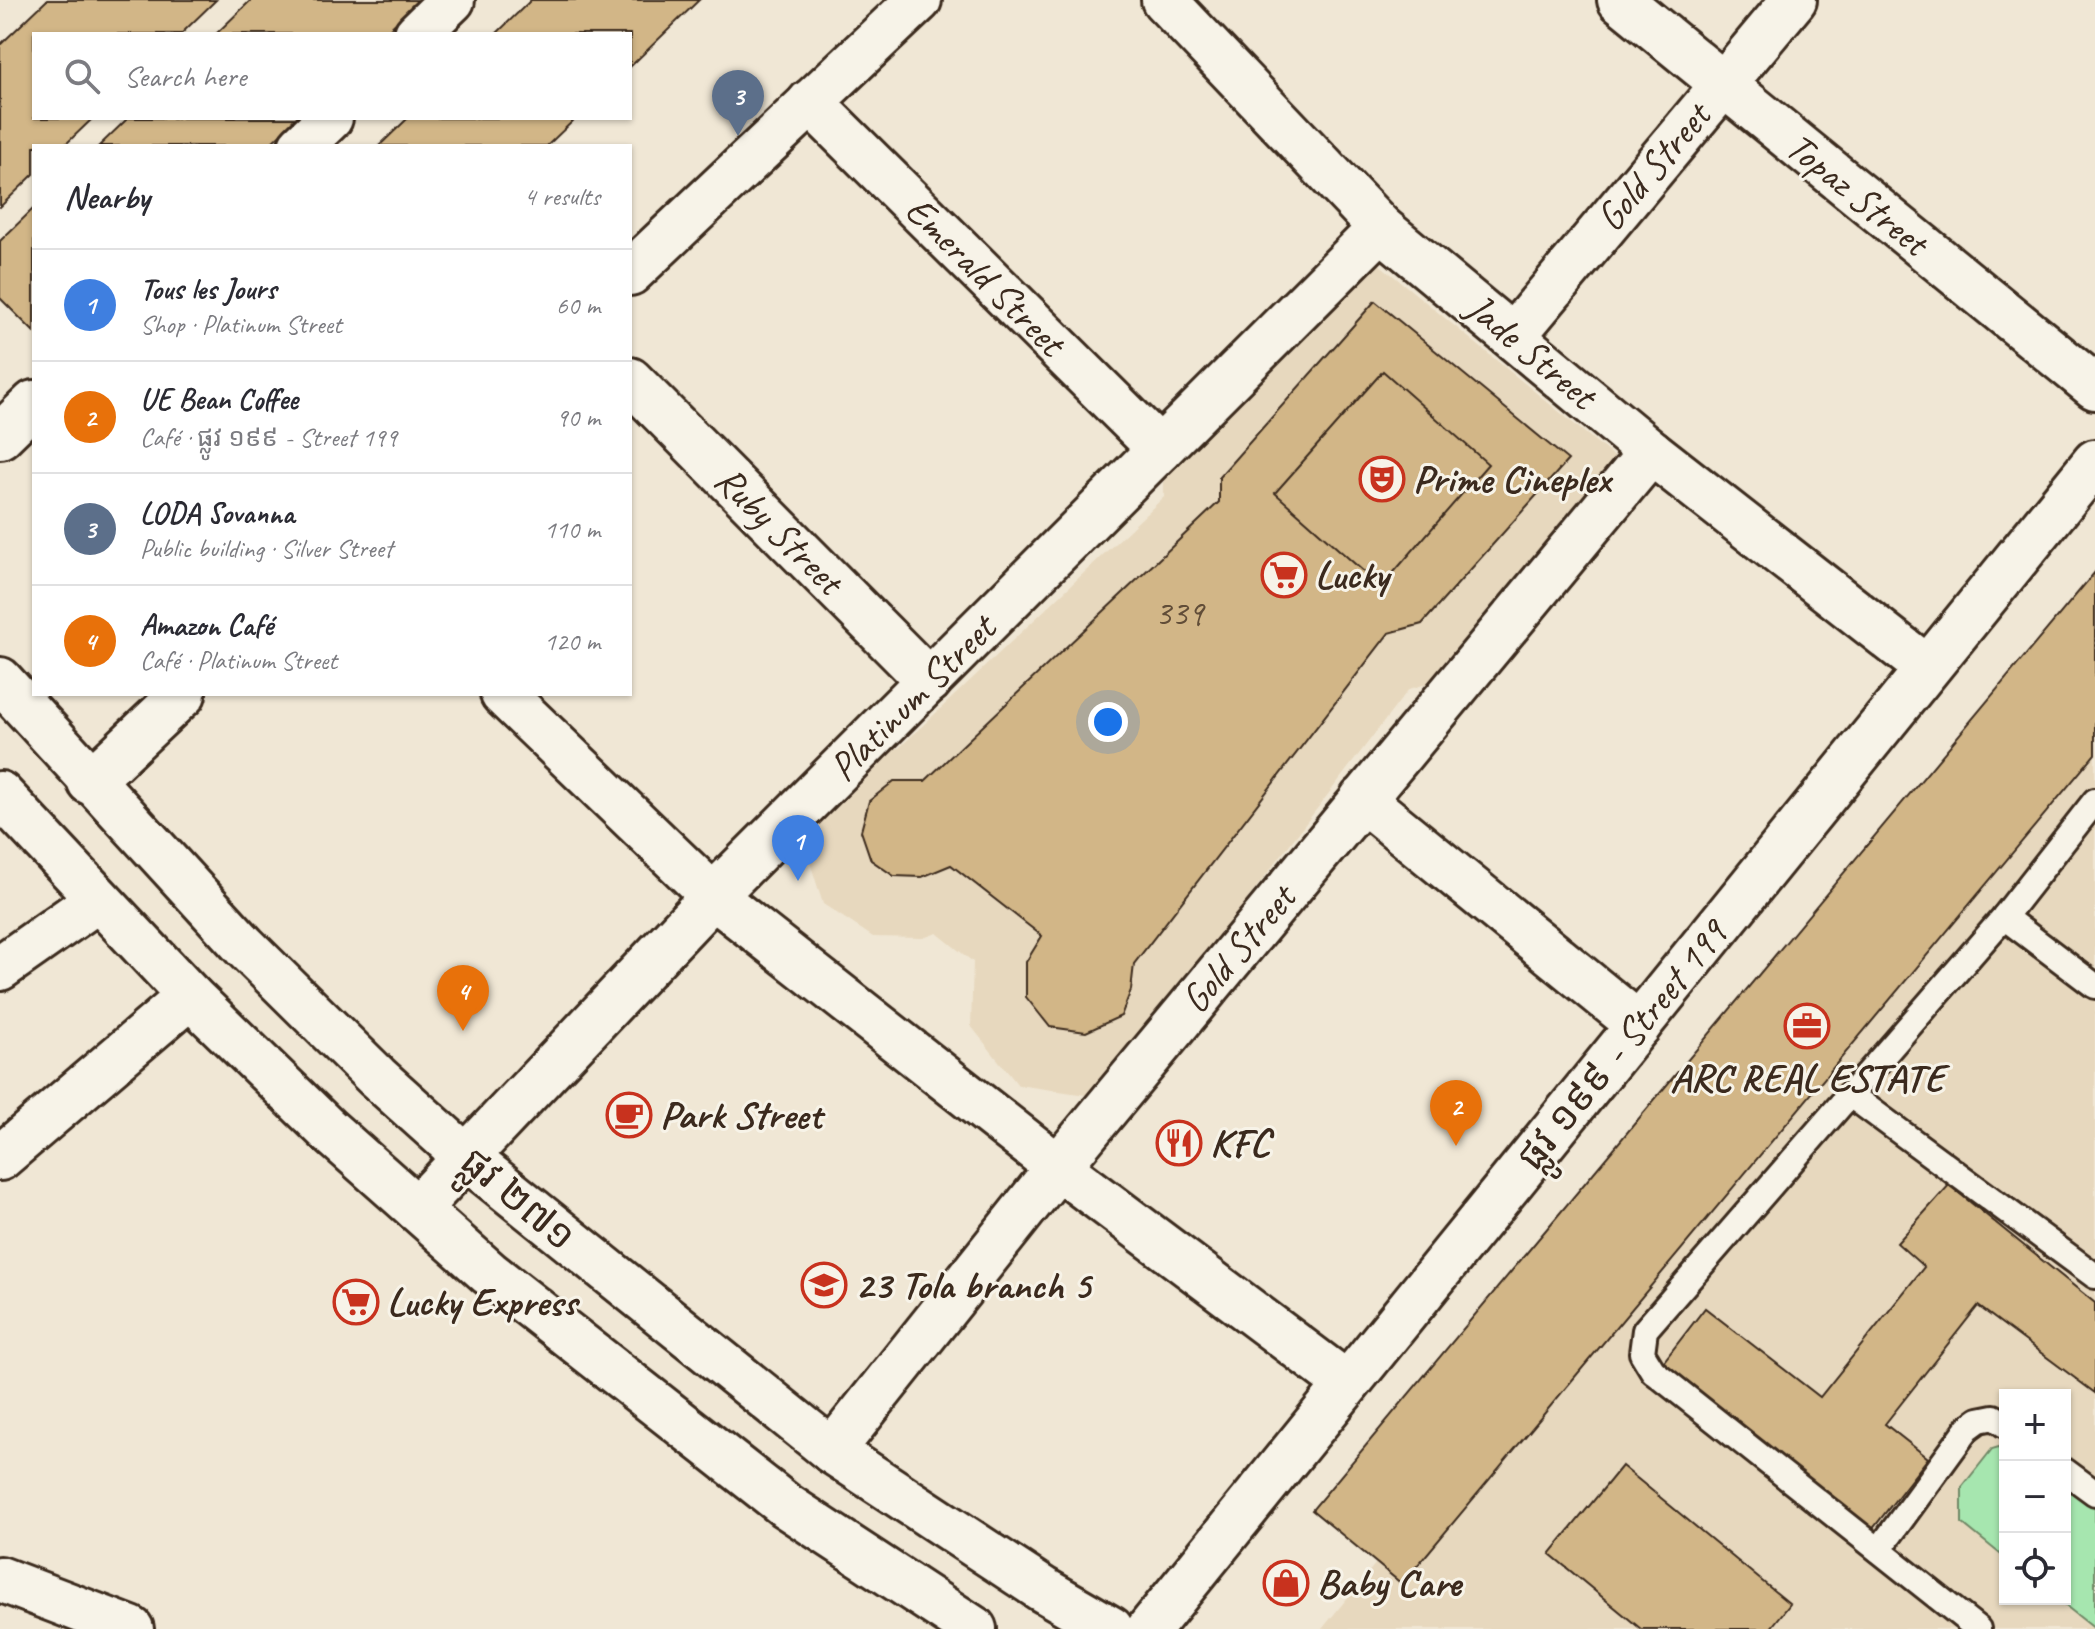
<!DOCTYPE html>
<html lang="en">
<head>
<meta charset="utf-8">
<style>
  :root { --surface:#fff; --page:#f7f7f7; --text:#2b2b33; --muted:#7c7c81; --line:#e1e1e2; --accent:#c8321e }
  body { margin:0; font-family:Caveat,"Noto Sans Khmer",sans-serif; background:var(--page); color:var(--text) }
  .controls { position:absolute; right:24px; bottom:24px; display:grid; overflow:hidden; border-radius:0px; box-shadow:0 2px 6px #0004 }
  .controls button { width:72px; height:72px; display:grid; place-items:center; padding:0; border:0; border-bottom:2px solid var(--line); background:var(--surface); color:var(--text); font:40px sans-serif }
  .you { position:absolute; left:1108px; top:722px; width:28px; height:28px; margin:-20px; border:6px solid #fff; border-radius:50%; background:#1a73e8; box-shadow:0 0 0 12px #1a73e833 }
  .badge { display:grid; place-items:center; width:52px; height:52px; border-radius:50%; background:var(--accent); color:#fff; font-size:26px; font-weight:700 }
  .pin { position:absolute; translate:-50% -66px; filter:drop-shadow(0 2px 4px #0008) }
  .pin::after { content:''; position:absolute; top:42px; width:28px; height:24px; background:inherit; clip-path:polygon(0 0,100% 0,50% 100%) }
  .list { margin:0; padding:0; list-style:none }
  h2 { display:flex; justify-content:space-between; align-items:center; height:104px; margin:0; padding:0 32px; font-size:34px }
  h2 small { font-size:26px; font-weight:400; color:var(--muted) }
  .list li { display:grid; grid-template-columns:52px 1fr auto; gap:24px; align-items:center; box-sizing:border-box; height:112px; padding:0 32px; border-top:2px solid var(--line) }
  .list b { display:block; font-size:30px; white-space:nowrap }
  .list p { margin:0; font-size:26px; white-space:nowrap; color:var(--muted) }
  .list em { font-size:26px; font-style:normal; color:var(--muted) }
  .icon { flex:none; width:44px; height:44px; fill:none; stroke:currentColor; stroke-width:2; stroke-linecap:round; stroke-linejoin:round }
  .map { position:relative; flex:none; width:2095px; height:1629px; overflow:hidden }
  .search { position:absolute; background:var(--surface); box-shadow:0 2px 6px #0004; left:32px; top:32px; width:600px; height:88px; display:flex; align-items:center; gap:20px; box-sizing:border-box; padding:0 28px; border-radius:0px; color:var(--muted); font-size:30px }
  .panel { position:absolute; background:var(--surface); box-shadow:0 2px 6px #0004; left:32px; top:144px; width:600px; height:552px; border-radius:0px }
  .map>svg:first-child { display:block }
  .built { fill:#e7d8be; fill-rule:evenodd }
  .green { fill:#a6e6af; stroke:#708866; stroke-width:2 }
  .building { fill:#d2b687; stroke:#3b2a1e; stroke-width:2 }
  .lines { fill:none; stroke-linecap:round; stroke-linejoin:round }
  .lane-casing { stroke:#3b2a1e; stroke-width:30 }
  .street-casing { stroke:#3b2a1e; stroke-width:50 }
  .secondary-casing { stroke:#3b2a1e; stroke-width:50 }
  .primary-casing { stroke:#3b2a1e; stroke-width:50 }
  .lane { stroke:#f7f3e8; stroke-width:24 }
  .street { stroke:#f7f3e8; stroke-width:44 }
  .secondary { stroke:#f7f3e8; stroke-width:44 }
  .primary { stroke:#f7f3e8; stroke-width:44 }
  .labels { text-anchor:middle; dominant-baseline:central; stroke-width:6; stroke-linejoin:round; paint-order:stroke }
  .number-label { font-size:36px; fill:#614d38 }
  .street-label { font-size:40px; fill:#3b2a1e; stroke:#f7f3e8 }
  .poi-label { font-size:40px; font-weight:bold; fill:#3b2a1e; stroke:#f7f3e8; text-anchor:start }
</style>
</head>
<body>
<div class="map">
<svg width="2095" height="1629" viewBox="0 0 2095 1629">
  <rect width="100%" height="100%" fill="#f0e7d5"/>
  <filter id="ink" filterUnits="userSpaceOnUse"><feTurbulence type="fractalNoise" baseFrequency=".0125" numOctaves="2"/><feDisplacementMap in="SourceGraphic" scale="16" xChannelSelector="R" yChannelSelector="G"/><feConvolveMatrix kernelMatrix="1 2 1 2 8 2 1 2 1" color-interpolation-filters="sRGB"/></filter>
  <g filter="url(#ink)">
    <g class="built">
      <polygon points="1362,250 1629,469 1441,680 1409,689 1173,996 1149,1064 1086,1095 1018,1085 971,1026 973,962 937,933 923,938 873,937 823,904 805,846 821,789 871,749 899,748 1164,497 1164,474"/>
      <path d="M 2095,683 L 2095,1629 L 1322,1629 ZM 2005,1395 L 2065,1395 L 2065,1599 L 2005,1599 Z"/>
    </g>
    <g class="green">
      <polygon points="2005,1445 2005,1558 1962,1523 1962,1487 1992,1449"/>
      <polygon points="2065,1480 2095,1504 2095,1629 2057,1599 2065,1599"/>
    </g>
    <g class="building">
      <polygon points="47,0 216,0 181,34 34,34 34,118 93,118 64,146 34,146 34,174 0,207 0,45"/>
      <polygon points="251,0 420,0 384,34 216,34"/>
      <polygon points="531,0 699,0 630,67 630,34 496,34"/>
      <polygon points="128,118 297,118 268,146 99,146"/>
      <polygon points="408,118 576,118 547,146 379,146"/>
      <polygon points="34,208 34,332 0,298 0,241"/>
      <polygon points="1375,301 1568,460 1422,624 1389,633 1134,964 1131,990 1121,1016 1086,1032 1050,1027 1026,997 1026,962 1042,936 951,865 922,877 894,876 871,860 861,831 869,801 894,781 925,781 1219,502 1219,477"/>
      <polygon points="1383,371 1488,464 1381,587 1275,493"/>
      <polygon points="2095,572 2095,754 1402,1584 1312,1510"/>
      <polygon points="1949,1185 2095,1303 2095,1393 1978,1306 1885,1424 1928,1458 1871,1531 1661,1365 1705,1308 1820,1397 1924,1267 1897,1243"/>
      <polygon points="1622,1466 1790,1604 1770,1629 1641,1629 1550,1554"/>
    </g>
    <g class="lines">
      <g class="lane-casing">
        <g id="lane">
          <polyline points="2004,917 2095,986"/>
          <polyline points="1849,1094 2095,1276"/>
          <polyline points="2065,1471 2095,1493"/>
          <polyline points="1879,1550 1968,1428 1979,1420 1994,1417 2005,1425"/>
          <polyline points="1978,1629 1653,1371 1642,1353 1645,1330 2004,917 2095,801"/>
        </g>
      </g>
      <g class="street-casing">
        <g id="street">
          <polyline points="1164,0 1381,228 1651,452 1927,668"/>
          <polyline points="1620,0 2095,387"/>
          <polyline points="417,34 452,0"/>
          <polyline points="810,102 1160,449"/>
          <polyline points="301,146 330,118"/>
          <polyline points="630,273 919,0"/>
          <polyline points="1513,336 1794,0"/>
          <polyline points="630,380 929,681"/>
          <polyline points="0,436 34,403"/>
          <polyline points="503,694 713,896 1058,1167 1347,1384"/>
          <polyline points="90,782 183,694"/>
          <polyline points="1362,799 1639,1025"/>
          <polyline points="0,968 97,900"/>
          <polyline points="0,1158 190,996"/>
          <polyline points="417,1209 713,896 1381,228"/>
          <polyline points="832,1451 1058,1167 1651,452"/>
          <polyline points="0,1579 131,1629"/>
        </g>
      </g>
      <g class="secondary-casing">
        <polyline id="secondary" points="1149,1629 2095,462"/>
      </g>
      <g class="primary-casing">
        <g id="primary">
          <polyline points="0,680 244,946 377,1077 466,1157 832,1451 1042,1589 1111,1629"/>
          <polyline points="0,794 190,996 327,1129 489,1273 785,1505 974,1629"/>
        </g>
      </g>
      <use href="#lane" class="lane"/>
      <use href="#street" class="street"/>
      <use href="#secondary" class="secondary"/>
      <use href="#primary" class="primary"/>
    </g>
  </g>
  <defs>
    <g id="theatre-ring" transform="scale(2.3)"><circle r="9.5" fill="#f7f3e8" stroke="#c8321e" stroke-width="1.5"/><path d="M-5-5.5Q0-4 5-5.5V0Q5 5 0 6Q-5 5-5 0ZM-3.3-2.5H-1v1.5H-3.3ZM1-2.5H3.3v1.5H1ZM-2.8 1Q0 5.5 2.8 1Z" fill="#c8321e"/></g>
    <g id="supermarket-ring" transform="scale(2.3)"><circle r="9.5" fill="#f7f3e8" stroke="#c8321e" stroke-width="1.5"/><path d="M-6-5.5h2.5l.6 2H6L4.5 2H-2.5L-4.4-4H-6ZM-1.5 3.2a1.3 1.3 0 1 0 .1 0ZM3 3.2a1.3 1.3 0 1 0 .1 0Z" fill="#c8321e"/></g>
    <g id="office-ring" transform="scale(2.3)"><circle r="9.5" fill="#f7f3e8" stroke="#c8321e" stroke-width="1.5"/><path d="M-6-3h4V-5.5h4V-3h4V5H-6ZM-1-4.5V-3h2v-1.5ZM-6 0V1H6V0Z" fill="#c8321e"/></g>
    <g id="cafe-ring" transform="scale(2.3)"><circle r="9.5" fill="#f7f3e8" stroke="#c8321e" stroke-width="1.5"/><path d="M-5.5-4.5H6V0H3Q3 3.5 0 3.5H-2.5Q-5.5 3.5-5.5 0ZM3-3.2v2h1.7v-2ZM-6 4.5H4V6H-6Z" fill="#c8321e"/></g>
    <g id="restaurant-ring" transform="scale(2.3)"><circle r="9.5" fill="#f7f3e8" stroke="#c8321e" stroke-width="1.5"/><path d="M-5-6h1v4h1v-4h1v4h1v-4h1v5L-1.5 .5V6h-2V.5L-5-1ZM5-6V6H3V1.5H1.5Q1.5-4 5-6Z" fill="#c8321e"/></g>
    <g id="school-ring" transform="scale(2.3)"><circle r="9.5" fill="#f7f3e8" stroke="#c8321e" stroke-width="1.5"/><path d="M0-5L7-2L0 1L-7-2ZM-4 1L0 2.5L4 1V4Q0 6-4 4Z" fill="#c8321e"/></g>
    <g id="shop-ring" transform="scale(2.3)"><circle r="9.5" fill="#f7f3e8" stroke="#c8321e" stroke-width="1.5"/><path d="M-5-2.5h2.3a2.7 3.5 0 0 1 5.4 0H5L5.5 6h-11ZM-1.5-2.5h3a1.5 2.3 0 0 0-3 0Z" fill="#c8321e"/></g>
  </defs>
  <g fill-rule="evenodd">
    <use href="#theatre-ring" x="1382" y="479"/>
    <use href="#supermarket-ring" x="1284" y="575"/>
    <use href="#office-ring" x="1807" y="1026"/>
    <use href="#cafe-ring" x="629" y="1115"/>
    <use href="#restaurant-ring" x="1179" y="1143"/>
    <use href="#school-ring" x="824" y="1285"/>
    <use href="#supermarket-ring" x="356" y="1302"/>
    <use href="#shop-ring" x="1286" y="1583"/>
  </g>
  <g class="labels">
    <g class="number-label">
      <text x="1179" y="613">339</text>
    </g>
    <g class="street-label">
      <text transform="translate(1653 167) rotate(-50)">Gold Street</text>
      <text transform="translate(1857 194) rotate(39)">Topaz Street</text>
      <text transform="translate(985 276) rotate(45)">Emerald Street</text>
      <text transform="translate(1531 351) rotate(40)">Jade Street</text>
      <text transform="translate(779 530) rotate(45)">Ruby Street</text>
      <text transform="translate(912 698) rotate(-45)">Platinum Street</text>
      <text transform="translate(1238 949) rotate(-50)">Gold Street</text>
      <text transform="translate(1622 1045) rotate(-51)">ផ្លូវ ១៩៩ - Street 199</text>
      <text transform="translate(518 1199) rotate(40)">ផ្លូវ ២៧១</text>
    </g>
    <g class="poi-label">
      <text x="1413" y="479">Prime Cineplex</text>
      <text x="1315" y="575">Lucky</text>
      <text x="1807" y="1078" text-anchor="middle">ARC REAL ESTATE</text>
      <text x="660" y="1115">Park Street</text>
      <text x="1210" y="1143">KFC</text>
      <text x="855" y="1285">23 Tola branch 5</text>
      <text x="387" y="1302">Lucky Express</text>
      <text x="1317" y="1583">Baby Care</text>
    </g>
  </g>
</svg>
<div class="controls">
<button>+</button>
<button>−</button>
<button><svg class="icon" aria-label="locate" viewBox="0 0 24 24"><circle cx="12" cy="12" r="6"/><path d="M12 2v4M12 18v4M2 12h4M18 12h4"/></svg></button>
</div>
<div class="you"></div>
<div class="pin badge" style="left:798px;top:881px;background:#3f7fe0">1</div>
<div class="pin badge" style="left:1456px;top:1146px;background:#e8710a">2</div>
<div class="pin badge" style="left:738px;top:136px;background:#5c6f8a">3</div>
<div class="pin badge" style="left:463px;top:1031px;background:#e8710a">4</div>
<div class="search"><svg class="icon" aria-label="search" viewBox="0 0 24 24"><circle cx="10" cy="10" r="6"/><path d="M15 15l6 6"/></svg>Search here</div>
<section class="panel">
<h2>Nearby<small>4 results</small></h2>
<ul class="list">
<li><span class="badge" style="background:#3f7fe0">1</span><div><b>Tous les Jours</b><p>Shop · Platinum Street</p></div><em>60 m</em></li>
<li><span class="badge" style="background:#e8710a">2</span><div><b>UE Bean Coffee</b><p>Café · ផ្លូវ ១៩៩ - Street 199</p></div><em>90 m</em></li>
<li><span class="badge" style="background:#5c6f8a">3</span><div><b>LODA Sovanna</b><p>Public building · Silver Street</p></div><em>110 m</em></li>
<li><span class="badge" style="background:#e8710a">4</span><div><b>Amazon Café</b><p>Café · Platinum Street</p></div><em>120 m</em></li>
</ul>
</section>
</div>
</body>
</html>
